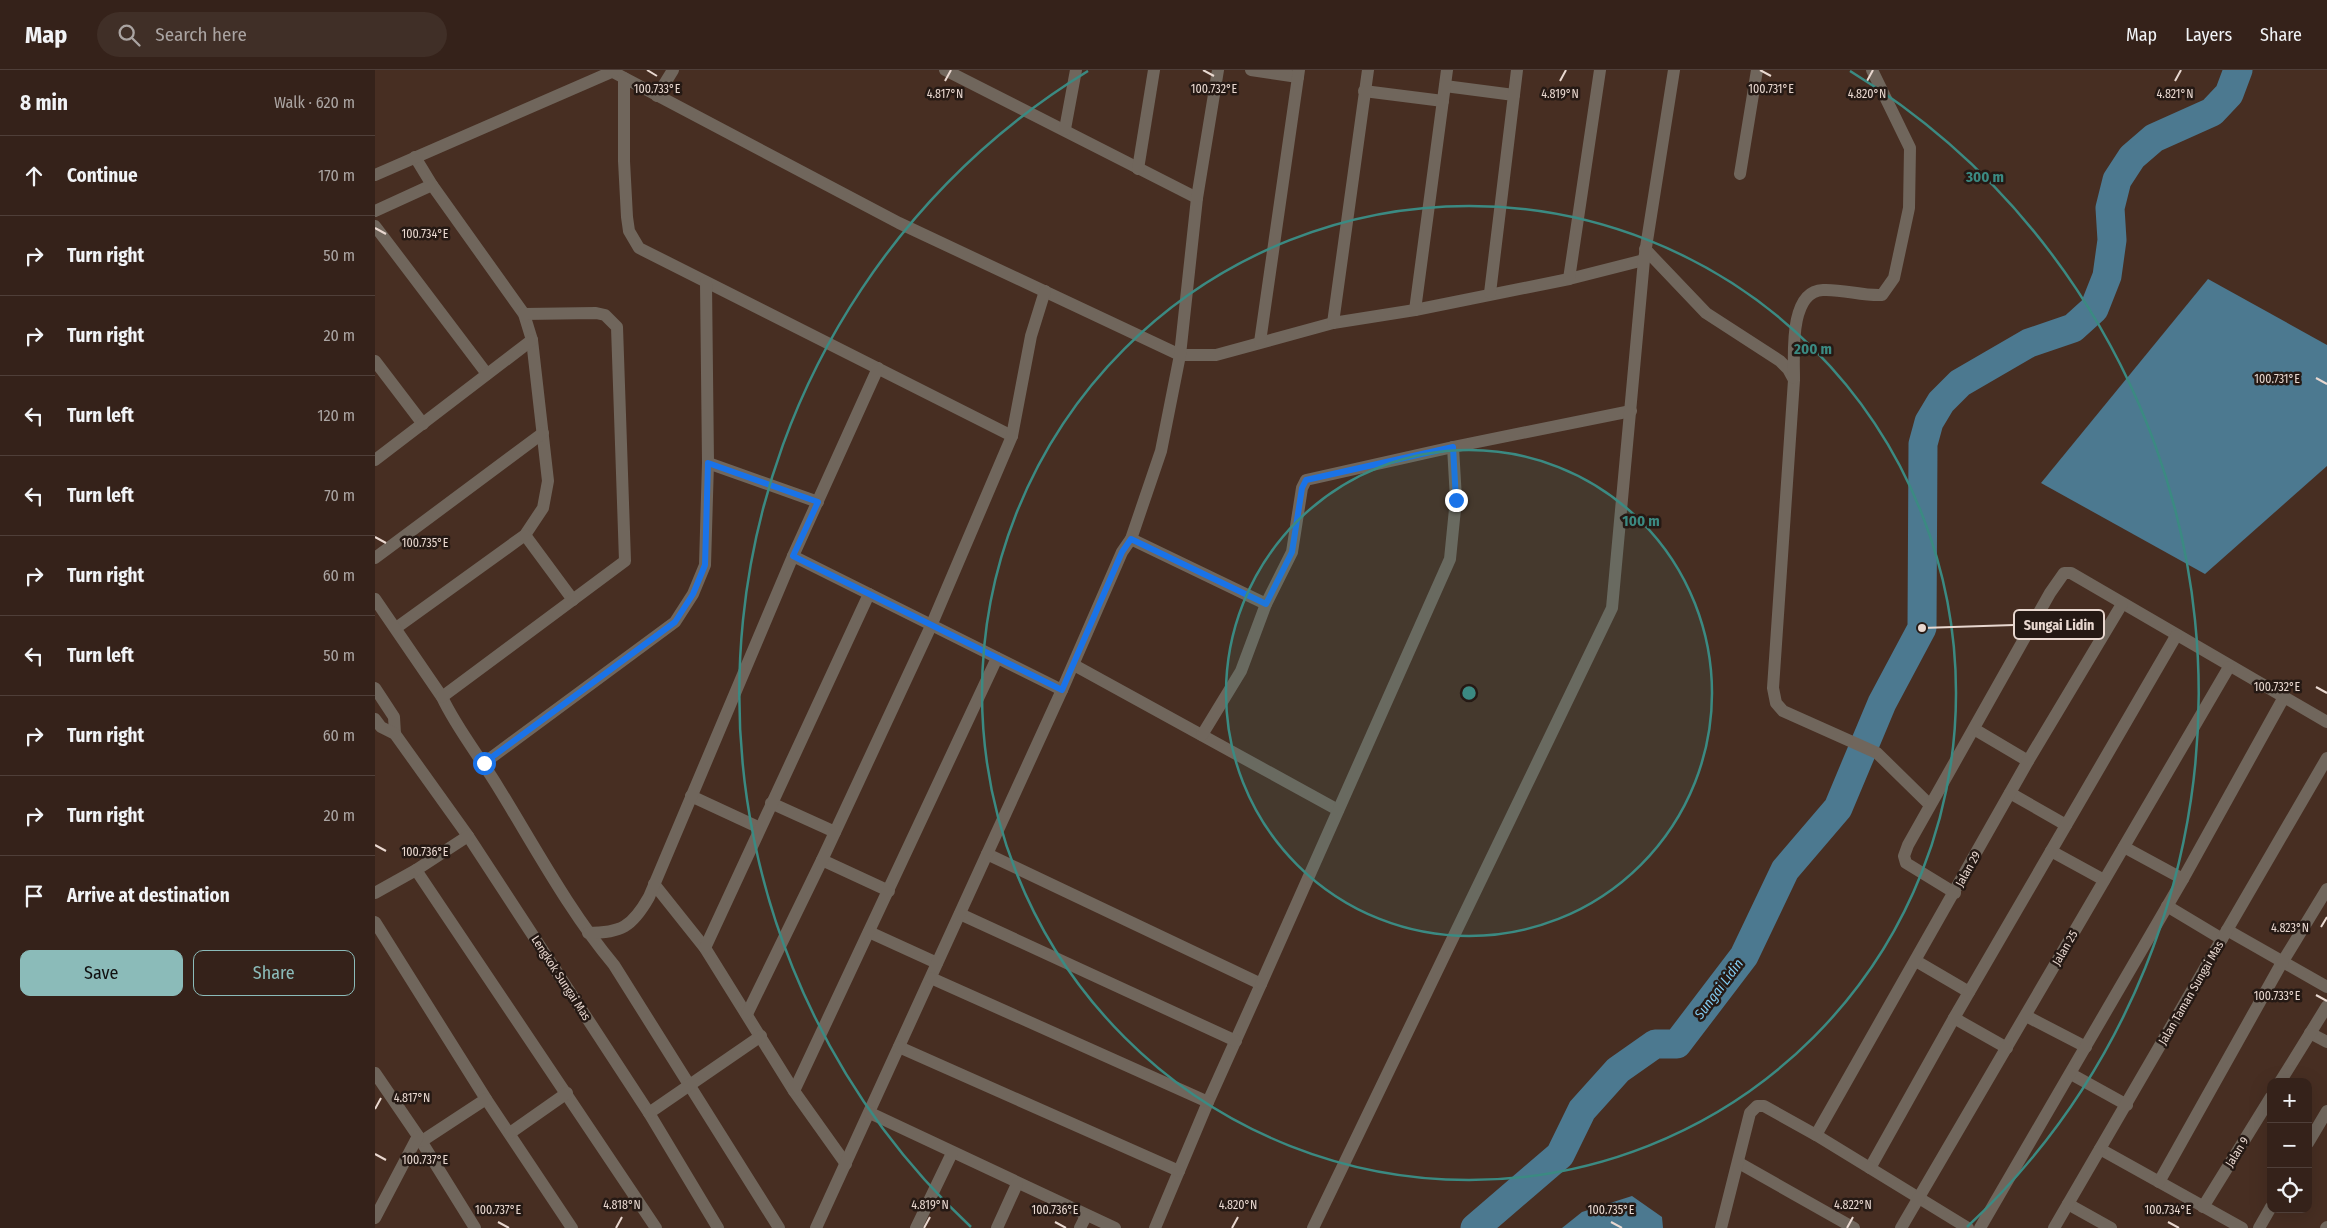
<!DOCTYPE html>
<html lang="en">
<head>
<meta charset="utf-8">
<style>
  :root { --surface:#35221a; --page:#402f27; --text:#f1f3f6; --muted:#aaa4a2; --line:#4f3f39; --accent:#8bbbb9 }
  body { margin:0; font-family:"Fira Sans Condensed",sans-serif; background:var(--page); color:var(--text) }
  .controls { position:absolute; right:15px; bottom:15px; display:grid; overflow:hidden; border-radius:10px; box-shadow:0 5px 20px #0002 }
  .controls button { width:45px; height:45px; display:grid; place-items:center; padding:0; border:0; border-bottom:1px solid var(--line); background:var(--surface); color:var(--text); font:25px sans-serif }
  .stop { position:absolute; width:15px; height:15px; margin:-11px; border:4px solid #1a73e8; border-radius:50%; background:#fff }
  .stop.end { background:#1a73e8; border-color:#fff; box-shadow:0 1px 5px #0008 }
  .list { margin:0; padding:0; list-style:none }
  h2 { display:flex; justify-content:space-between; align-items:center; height:65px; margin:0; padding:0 20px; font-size:21px }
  h2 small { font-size:16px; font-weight:400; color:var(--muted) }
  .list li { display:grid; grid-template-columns:32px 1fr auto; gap:15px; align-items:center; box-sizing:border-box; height:80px; padding:0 20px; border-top:1px solid var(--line) }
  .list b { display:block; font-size:19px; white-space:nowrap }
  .list em { font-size:16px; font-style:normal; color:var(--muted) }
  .actions { display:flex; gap:10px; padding:15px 20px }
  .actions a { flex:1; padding:11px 0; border:1px solid var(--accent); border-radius:10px; text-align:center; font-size:18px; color:var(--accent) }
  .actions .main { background:var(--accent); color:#111 }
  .icon { flex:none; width:28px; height:28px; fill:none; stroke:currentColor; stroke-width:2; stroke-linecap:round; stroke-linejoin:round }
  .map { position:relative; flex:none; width:1952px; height:1158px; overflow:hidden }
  header { display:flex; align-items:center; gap:30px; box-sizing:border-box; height:70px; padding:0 25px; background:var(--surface); border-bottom:1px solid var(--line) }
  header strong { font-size:24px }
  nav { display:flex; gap:28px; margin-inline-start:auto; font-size:18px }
  .search { width:350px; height:45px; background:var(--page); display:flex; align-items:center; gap:12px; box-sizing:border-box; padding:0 18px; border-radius:28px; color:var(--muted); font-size:19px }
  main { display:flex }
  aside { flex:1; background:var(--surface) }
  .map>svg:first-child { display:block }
  .water { fill:#4c7990 }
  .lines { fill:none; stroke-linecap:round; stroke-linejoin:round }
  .river { stroke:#4c7990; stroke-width:29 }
  .minor { stroke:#70665c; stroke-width:12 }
  .route { stroke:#1a73e8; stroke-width:6 }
  .ticks { fill:none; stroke:#e9d8d0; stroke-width:2 }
  .ring { fill:none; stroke:#3b8a82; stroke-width:2.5 }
  .labels { text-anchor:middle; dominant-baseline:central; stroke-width:5; stroke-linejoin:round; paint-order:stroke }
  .street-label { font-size:12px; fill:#e9d8d0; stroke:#251914 }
  .water-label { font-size:14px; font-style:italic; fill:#83cdf3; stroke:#251914 }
  .ticks-label { font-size:12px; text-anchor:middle; fill:#e9d8d0; stroke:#251914; stroke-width:5; stroke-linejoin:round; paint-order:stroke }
  .centre { fill:#3b8a82; stroke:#251914; stroke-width:2.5 }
  .ring-label { font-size:15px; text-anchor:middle; font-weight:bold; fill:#3b8a82; stroke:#251914; stroke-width:5; stroke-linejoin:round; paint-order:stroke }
  .leader { fill:none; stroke:#e9d8d0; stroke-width:2 }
  .callout-dot { fill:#e9d8d0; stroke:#251914; stroke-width:2 }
  .callout { fill:#251914; stroke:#e9d8d0; stroke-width:2 }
  .callout-label { font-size:14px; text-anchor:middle; font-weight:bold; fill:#e9d8d0 }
</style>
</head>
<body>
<header>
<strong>Map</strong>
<div class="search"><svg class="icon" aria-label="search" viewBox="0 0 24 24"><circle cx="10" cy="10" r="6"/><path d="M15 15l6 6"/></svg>Search here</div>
<nav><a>Map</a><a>Layers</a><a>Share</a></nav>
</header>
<main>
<aside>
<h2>8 min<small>Walk · 620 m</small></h2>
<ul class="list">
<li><svg class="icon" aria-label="ahead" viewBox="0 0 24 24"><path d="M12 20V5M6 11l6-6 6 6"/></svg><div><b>Continue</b></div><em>170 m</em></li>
<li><svg class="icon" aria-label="right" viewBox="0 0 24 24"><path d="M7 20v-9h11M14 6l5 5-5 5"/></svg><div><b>Turn right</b></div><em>50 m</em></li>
<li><svg class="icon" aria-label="right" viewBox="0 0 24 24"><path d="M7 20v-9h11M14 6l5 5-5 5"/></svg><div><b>Turn right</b></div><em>20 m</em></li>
<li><svg class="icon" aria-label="left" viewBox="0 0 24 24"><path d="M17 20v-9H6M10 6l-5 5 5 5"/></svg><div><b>Turn left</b></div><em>120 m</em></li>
<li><svg class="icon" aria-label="left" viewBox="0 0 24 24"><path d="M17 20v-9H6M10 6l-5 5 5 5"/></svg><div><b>Turn left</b></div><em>70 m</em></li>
<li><svg class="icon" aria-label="right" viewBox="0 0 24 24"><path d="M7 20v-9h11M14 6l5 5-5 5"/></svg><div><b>Turn right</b></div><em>60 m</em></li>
<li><svg class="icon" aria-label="left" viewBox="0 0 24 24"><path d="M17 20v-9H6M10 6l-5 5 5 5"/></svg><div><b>Turn left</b></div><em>50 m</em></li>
<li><svg class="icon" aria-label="right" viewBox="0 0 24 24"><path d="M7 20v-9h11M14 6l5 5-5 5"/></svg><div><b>Turn right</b></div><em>60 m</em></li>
<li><svg class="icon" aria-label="right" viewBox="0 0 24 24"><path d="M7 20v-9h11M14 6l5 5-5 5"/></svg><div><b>Turn right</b></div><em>20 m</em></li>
<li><svg class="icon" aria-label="arrive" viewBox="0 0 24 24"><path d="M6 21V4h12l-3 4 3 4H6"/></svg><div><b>Arrive at destination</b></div></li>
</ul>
<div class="actions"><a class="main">Save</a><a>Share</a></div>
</aside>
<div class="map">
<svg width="1952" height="1158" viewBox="0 0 1952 1158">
  <rect width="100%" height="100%" fill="#472e22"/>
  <g class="water">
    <polygon points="1833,209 1952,275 1952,396 1830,504 1666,413"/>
    <polygon points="1257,1126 1287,1147 1288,1158 1187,1158 1207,1142"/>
  </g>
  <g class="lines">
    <polyline class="river" points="1100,1158 1185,1085 1207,1040 1243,1000 1280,974 1302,974 1369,886 1410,800 1463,738 1507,633 1547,558 1548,374 1554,352 1566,332 1585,313 1654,273 1698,258 1719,239 1732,206 1737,170 1735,138 1742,110 1757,87 1779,68 1837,42 1854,24 1863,0"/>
    <g class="minor">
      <polyline points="570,0 822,128"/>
      <polyline points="876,0 923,7"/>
      <polyline points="238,2 524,153 805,285 841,285 958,253 1040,240 1194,209 1269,190"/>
      <polyline points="249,8 249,91 252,147 254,161 264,178 637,366"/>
      <polyline points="1070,16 1139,25"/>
      <polyline points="989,21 1068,31"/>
      <polyline points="282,26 298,0"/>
      <polyline points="690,59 701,0"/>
      <polyline points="40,87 57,115"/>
      <polyline points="763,99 779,0"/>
      <polyline points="1365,104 1382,0"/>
      <polyline points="0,105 241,0"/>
      <polyline points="0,141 57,115 149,244 157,270 173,411 168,438 150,465 21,558"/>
      <polyline points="0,156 112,304"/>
      <polyline points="1270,179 1331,243 1405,291 1413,299 1419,310 1398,618 1401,633 1408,641 1502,683 1555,735"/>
      <polyline points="1194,209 1225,0"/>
      <polyline points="1115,223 1142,0"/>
      <polyline points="1040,240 1072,0"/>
      <polyline points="958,253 993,0"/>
      <polyline points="885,272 924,0"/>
      <polyline points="0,291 48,354"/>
      <path d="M 1419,308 C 1419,285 1414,221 1448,220 C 1468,219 1487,226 1507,225 L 1519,208 L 1534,138 L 1535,78 L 1497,0"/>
      <polyline points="0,390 157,270"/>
      <polyline points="333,393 443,432"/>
      <polyline points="150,465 198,530"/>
      <polyline points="756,469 891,534"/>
      <polyline points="418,486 503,298"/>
      <polyline points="0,488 168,363"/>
      <path d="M 0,529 L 67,627 C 82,659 105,687 123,717 C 160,777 194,841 239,895 L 404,1158"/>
      <polyline points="699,595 963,740"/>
      <polyline points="0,618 19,647 20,664"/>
      <polyline points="687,620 747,482 756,469 786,381 805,285 822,128 843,0"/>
      <polyline points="67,627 250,491 242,257 230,245 221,243 149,244"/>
      <polyline points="0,649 6,657 20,664 93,766 274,1043 343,1158"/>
      <polyline points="1599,659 1653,691"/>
      <polyline points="827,665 866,601 891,534 917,482 927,418 931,410 1078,377 1256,341"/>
      <polyline points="109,693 300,552 318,524 330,495 333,393 331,213"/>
      <polyline points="1635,723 1691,755"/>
      <polyline points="316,726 385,758"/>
      <polyline points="396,733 460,762"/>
      <polyline points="1749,777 1808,809"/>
      <polyline points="1676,781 1729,810"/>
      <polyline points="612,784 886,914 833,1032 780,1158"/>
      <polyline points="447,790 514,821"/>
      <polyline points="41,800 281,1158"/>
      <polyline points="279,814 330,878 419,1021 471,1094"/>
      <polyline points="0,823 41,800 93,766"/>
      <polyline points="1580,823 1531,793 1529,786 1533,775 1675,523 1689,503 1696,503 1952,652"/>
      <polyline points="1792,836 1847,869"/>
      <polyline points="585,844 861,971"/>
      <polyline points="0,852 111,1029 197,1158"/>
      <polyline points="1852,860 1952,917"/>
      <polyline points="494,862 562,893"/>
      <path d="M 213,863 C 246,863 257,857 274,827 L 418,486 L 687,620 L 441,1158"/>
      <polyline points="330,878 494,524"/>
      <polyline points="1541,891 1594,922"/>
      <polyline points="556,908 833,1032"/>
      <polyline points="886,914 1075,489 1081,429 1078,377"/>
      <polyline points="372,944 447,790 556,556 637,366 656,266 670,221"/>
      <polyline points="1651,946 1711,977"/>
      <polyline points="1579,948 1632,978"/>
      <polyline points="1935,963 1952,972"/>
      <polyline points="524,977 804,1101"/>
      <polyline points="0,1003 43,1066 100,1158"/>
      <polyline points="1696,1004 1752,1035"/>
      <polyline points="1905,1012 1952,936"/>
      <polyline points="419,1021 622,588"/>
      <polyline points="274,1043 386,966"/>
      <polyline points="495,1043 740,1158"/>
      <polyline points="135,1063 192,1023"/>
      <polyline points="1441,1065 1653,691 1747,534"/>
      <polyline points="47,1071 111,1029"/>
      <polyline points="1933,1073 1952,1041"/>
      <polyline points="1725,1079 1867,1158"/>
      <polyline points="1364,1093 1479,1158"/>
      <polyline points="1495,1098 1579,948 1801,566"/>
      <polyline points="1784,1112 1905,896 1952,819"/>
      <polyline points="1693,1134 1736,1158"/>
      <polyline points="1828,1137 1896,1027"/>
      <polyline points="0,1148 43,1066"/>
      <polyline points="541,1158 577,1083"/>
      <polyline points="622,1158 642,1114"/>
      <polyline points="705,1158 711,1146"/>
      <polyline points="938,1158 1237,538 1269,190 1299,0"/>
      <polyline points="1346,1158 1375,1043 1382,1036 1389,1036 1441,1065 1593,1158"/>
      <polyline points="1526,1158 1854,597"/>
      <polyline points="1605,1158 1808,809 1909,627"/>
      <polyline points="1679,1158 1952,688"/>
      <polyline points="1884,1158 1896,1137"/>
      <polyline points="1951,1158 1952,1157"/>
    </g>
  </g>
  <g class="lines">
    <polyline class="route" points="109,693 300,552 318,524 330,495 333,393 443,432 418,486 687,620 747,482 756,469 891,534 917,482 927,418 931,410 1078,377 1081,430"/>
  </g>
  <path class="ticks" d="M 272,0 L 282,6M 828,0 L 839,6M 1385,0 L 1396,6M 570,11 L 576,0M 1185,11 L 1191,0M 1492,11 L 1498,0M 1800,11 L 1806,0M 0,158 L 11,164M 1941,308 L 1952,314M 0,467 L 11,473M 1941,617 L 1952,623M 0,775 L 11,781M 1946,857 L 1952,847M 1941,925 L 1952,931M 0,1039 L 6,1028M 0,1084 L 11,1090M 123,1152 L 134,1158M 680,1152 L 691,1158M 1236,1152 L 1247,1158M 1793,1152 L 1804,1158M 241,1158 L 247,1147M 549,1158 L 555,1147M 857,1158 L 863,1147M 1472,1158 L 1478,1147"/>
  <circle cx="1094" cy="623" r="243" fill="#3b8a82" fill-opacity=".12"/>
  <g class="ring">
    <circle cx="1094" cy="623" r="243"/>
    <circle cx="1094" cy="623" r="487"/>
    <path d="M596 1157A730 730 0 0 1 713 1M1475 1A730 730 0 0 1 1592 1157"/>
  </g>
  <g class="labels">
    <g class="street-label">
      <text transform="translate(1593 799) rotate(-61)">Jalan 29</text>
      <text transform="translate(1690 878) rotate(-60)">Jalan 25</text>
      <text transform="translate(186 908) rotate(57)">Lengkok Sungai Mas</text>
      <text transform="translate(1816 923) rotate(-60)">Jalan Taman Sungai Mas</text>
      <text transform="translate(1862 1082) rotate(-58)">Jalan 9</text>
    </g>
    <g class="water-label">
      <text transform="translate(1344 919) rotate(-53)">Sungai Lidin</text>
    </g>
  </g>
  <g class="ticks-label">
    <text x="839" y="23">100.732°E</text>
    <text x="282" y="23">100.733°E</text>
    <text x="1396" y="23">100.731°E</text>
    <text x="570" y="28">4.817°N</text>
    <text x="1185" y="28">4.819°N</text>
    <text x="1492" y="28">4.820°N</text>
    <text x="1800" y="28">4.821°N</text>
    <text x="50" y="168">100.734°E</text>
    <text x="1902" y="313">100.731°E</text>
    <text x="50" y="477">100.735°E</text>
    <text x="1902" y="621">100.732°E</text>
    <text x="50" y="786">100.736°E</text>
    <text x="1915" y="862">4.823°N</text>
    <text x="1902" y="930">100.733°E</text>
    <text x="37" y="1032">4.817°N</text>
    <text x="50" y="1094">100.737°E</text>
    <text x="247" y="1139">4.818°N</text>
    <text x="555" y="1139">4.819°N</text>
    <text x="863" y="1139">4.820°N</text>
    <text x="1478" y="1139">4.822°N</text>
    <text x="123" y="1144">100.737°E</text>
    <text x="680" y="1144">100.736°E</text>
    <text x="1236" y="1144">100.735°E</text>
    <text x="1793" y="1144">100.734°E</text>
  </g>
  <circle cx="1094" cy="623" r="8" class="centre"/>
  <g class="ring-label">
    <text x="1610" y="112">300 m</text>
    <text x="1438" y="284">200 m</text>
    <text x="1266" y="456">100 m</text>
  </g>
  <path class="leader" d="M1547 558L1639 555"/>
  <circle class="callout-dot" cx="1547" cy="558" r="5"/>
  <rect class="callout" x="1639" y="540" width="90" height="29" rx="5"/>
  <g class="callout-label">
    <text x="1684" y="560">Sungai Lidin</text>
  </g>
</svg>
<div class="controls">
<button>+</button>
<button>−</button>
<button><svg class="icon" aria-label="locate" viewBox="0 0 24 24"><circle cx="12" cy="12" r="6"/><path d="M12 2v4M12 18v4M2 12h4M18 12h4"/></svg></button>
</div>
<div class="stop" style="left:109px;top:693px"></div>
<div class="stop end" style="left:1081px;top:430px"></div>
</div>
</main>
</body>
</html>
